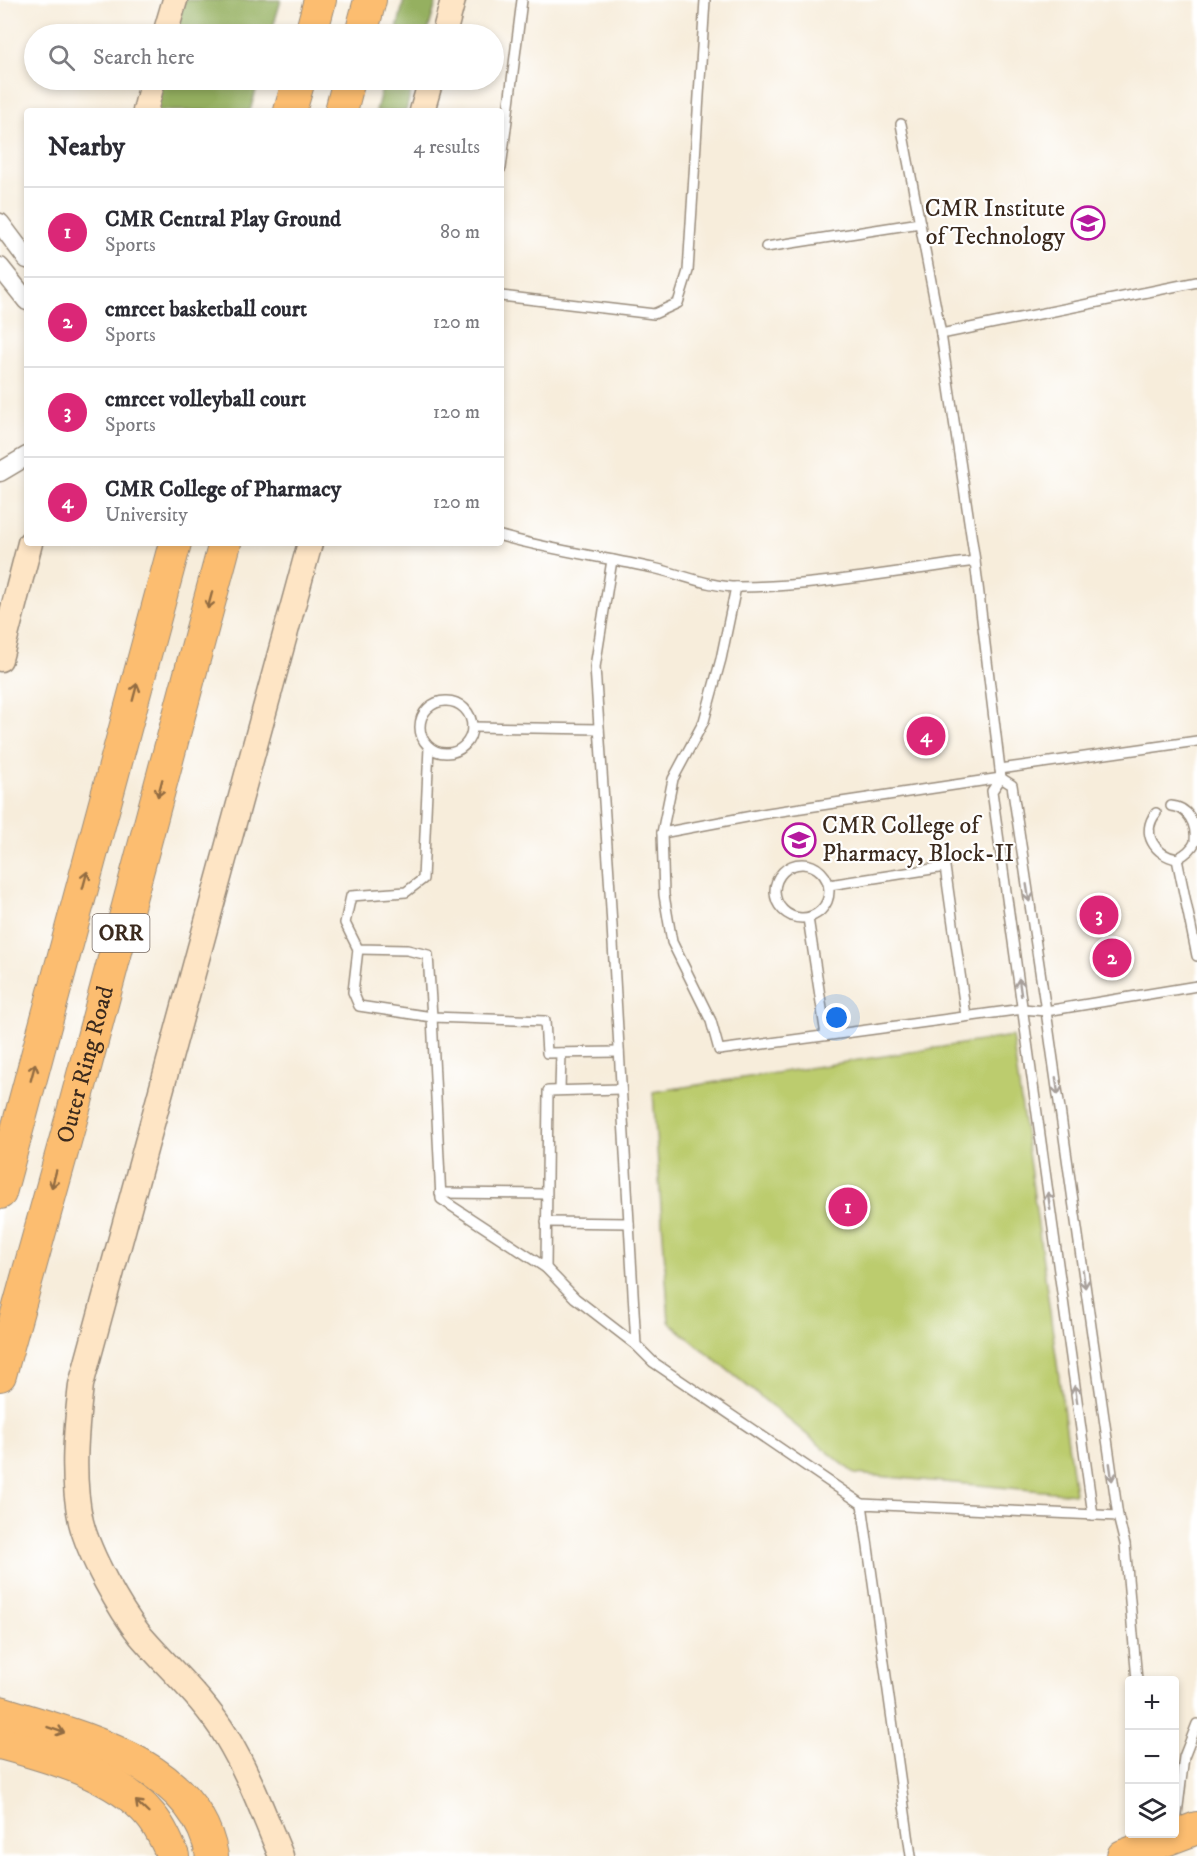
<!DOCTYPE html>
<html lang="en">
<head>
<meta charset="utf-8">
<style>
  :root { --surface:#fff; --page:#f2f2f3; --text:#2b2b33; --muted:#7c7c81; --line:#e1e1e2; --accent:#db2777 }
  body { margin:0; font-family:"IM FELL DW Pica",serif; background:var(--page); color:var(--text) }
  .controls { position:absolute; right:18px; bottom:18px; display:grid; overflow:hidden; border-radius:6px; box-shadow:0 3px 9px #0003 }
  .controls button { width:54px; height:54px; display:grid; place-items:center; padding:0; border:0; border-bottom:2px solid var(--line); background:var(--surface); color:var(--text); font:30px sans-serif }
  .you { position:absolute; left:837px; top:1018px; width:21px; height:21px; margin:-15px; border:4px solid #fff; border-radius:50%; background:#1a73e8; box-shadow:0 0 0 9px #1a73e833 }
  .badge { display:grid; place-items:center; width:39px; height:39px; border-radius:50%; background:var(--accent); color:#fff; font-size:20px; font-weight:700 }
  .pin { position:absolute; translate:-50% -50%; border:3px solid #fff; box-shadow:0 2px 6px #0006 }
  .list { margin:0; padding:0; list-style:none }
  h2 { display:flex; justify-content:space-between; align-items:center; height:78px; margin:0; padding:0 24px; font-size:26px }
  h2 small { font-size:20px; font-weight:400; color:var(--muted) }
  .list li { display:grid; grid-template-columns:39px 1fr auto; gap:18px; align-items:center; box-sizing:border-box; height:90px; padding:0 24px; border-top:2px solid var(--line) }
  .list b { display:block; font-size:22px; white-space:nowrap }
  .list p { margin:0; font-size:20px; white-space:nowrap; color:var(--muted) }
  .list em { font-size:20px; font-style:normal; color:var(--muted) }
  .icon { flex:none; width:33px; height:33px; fill:none; stroke:currentColor; stroke-width:2; stroke-linecap:round; stroke-linejoin:round }
  .map { position:relative; flex:none; width:1197px; height:1856px; overflow:hidden }
  .search { position:absolute; background:var(--surface); box-shadow:0 3px 9px #0003; left:24px; top:24px; width:480px; height:66px; display:flex; align-items:center; gap:15px; box-sizing:border-box; padding:0 21px; border-radius:33px; color:var(--muted); font-size:22px }
  .panel { position:absolute; background:var(--surface); box-shadow:0 3px 9px #0003; left:24px; top:108px; width:480px; height:438px; border-radius:6px }
  .map>svg:first-child { display:block }
  .green { fill:#bccc6e; stroke:#7c7b46; stroke-width:1.5 }
  .forest { fill:#95b061; stroke:#686d40; stroke-width:1.5 }
  .lines { fill:none; stroke-linecap:round; stroke-linejoin:round }
  .lane-casing { stroke:#998c7c; stroke-width:12 }
  .street-casing { stroke:#998c7c; stroke-width:21 }
  .secondary-casing { stroke:#998c7c; stroke-width:27 }
  .highway-casing { stroke:#998c7c; stroke-width:34 }
  .lane { stroke:#fff; stroke-width:9 }
  .street { stroke:#fff; stroke-width:18 }
  .secondary { stroke:#fee5c5; stroke-width:24 }
  .highway { stroke:#fcbd6f; stroke-width:32 }
  .oneway { stroke:#926c42 }
  .oneway2 { stroke:#a79f9a }
  .labels { text-anchor:middle; dominant-baseline:central; stroke-width:4.5; stroke-linejoin:round; paint-order:stroke }
  .shield { fill:#fff; stroke:#766a62; stroke-width:1.5 }
  .shield-label { font-size:22px; font-weight:bold; fill:#3b2a1e }
  .poi-label { font-size:24px; fill:#3b2a1e; stroke:#fff; text-anchor:end }
  .street-label { font-size:24px; fill:#3b2a1e; stroke:#fff }
</style>
</head>
<body>
<div class="map">
<svg width="1197" height="1856" viewBox="0 0 1197 1856">
  <rect width="100%" height="100%" fill="#fff"/>
  <filter id="ink" filterUnits="userSpaceOnUse"><feTurbulence type="fractalNoise" baseFrequency=".0167" numOctaves="2"/><feDisplacementMap in="SourceGraphic" scale="12" xChannelSelector="R" yChannelSelector="G"/><feConvolveMatrix kernelMatrix="1 2 1 2 8 2 1 2 1" color-interpolation-filters="sRGB"/></filter>
  <filter id="wash" filterUnits="userSpaceOnUse"><feTurbulence type="fractalNoise" baseFrequency=".008" numOctaves="4" result="noise"/><feDisplacementMap in="SourceGraphic" scale="24" xChannelSelector="R" yChannelSelector="G"/><feGaussianBlur stdDeviation="1.35" result="paint"/><feColorMatrix in="noise" values="0 0 0 0 0 0 0 0 0 0 0 0 0 0 0 0 0 1.4 0 .05"/><feComposite in="paint" operator="in"/></filter>
  <g filter="url(#wash)">
    <rect width="100%" height="100%" fill="#f7eddb"/>
    <polygon class="green" points="1012,1036 1075,1494 855,1474 669,1322 653,1092"/>
    <g class="forest">
      <polygon points="184,0 281,0 271,34 175,34"/>
      <polygon points="404,0 437,0 427,34 396,34"/>
      <polygon points="163,80 259,80 250,111 154,111"/>
      <polygon points="384,80 414,80 406,111 376,111"/>
    </g>
  </g>
  <g filter="url(#ink)">
    <g class="lines">
      <g class="lane-casing">
        <g id="lane">
          <polyline points="901,124 941,334 975,561 1000,769 1001,778 992,791 1093,1515"/>
          <polyline points="501,168 522,0"/>
          <polyline points="766,247 920,223"/>
          <polyline points="501,296 654,314 678,303 688,271 705,0"/>
          <polyline points="941,334 1197,282"/>
          <path d="M 501,536 C 551,550 603,557 653,568 C 681,574 709,587 738,587 C 815,587 898,571 975,561"/>
          <polyline points="612,560 595,667 610,891 636,1345 653,1362 862,1504"/>
          <polyline points="736,587 721,659 704,721 673,779 662,833 664,895 672,942 711,1021 719,1050 1023,1009 1046,1011 1197,986"/>
          <circle cx="446" cy="727" r="26"/>
          <polyline points="472,727 599,729"/>
          <polyline points="429,747 423,879 406,892 351,896 345,923 358,949 407,950 428,955 432,1017 545,1021 547,1053 619,1052"/>
          <polyline points="1000,769 1197,741"/>
          <path d="M 1156,813 C 1140,833 1155,855 1177,859 C 1184,855 1192,850 1195,842 C 1197,824 1188,807 1171,806"/>
          <polyline points="662,833 768,813 1001,778 1012,785 1046,1011 1118,1516 1125,1544 1137,1680"/>
          <polyline points="1177,859 1197,956"/>
          <circle cx="802" cy="891" r="27"/>
          <polyline points="829,885 945,867 966,1016"/>
          <polyline points="808,918 826,1035"/>
          <polyline points="358,949 353,992 359,1006 432,1017 441,1199 546,1268 575,1298 636,1345"/>
          <polyline points="560,1090 561,1053"/>
          <polyline points="440,1193 546,1194"/>
          <polyline points="546,1222 629,1223"/>
          <polyline points="546,1268 548,1091 621,1089"/>
          <polyline points="1175,1831 1184,1757 1197,1724"/>
          <polyline points="911,1856 862,1504 1118,1516"/>
        </g>
      </g>
      <g class="street-casing">
        <g id="street">
          <polyline points="0,223 27,259"/>
          <polyline points="0,267 27,301"/>
          <polyline points="0,472 27,456"/>
        </g>
      </g>
      <g class="secondary-casing">
        <g id="secondary">
          <polyline points="165,34 175,0"/>
          <polyline points="444,34 453,0"/>
          <polyline points="145,111 153,80"/>
          <polyline points="422,111 431,80"/>
          <polyline points="0,659 30,543"/>
          <path d="M 281,1856 C 264,1815 249,1774 226,1736 C 203,1698 168,1668 140,1635 C 119,1609 89,1554 81,1522 C 71,1478 76,1429 81,1385 L 310,543"/>
        </g>
      </g>
      <g class="highway-casing">
        <g id="highway">
          <polyline points="311,34 320,0"/>
          <polyline points="361,34 370,0"/>
          <polyline points="290,111 299,80"/>
          <polyline points="341,111 349,80"/>
          <polyline points="0,1193 175,543"/>
          <path id="s1" d="M 0,1375 L 72,1116 L 225,543"/>
          <path d="M 0,1712 C 76,1736 196,1762 212,1856"/>
          <path d="M 0,1743 C 49,1756 118,1775 151,1816 C 161,1828 167,1842 173,1856"/>
          <polyline points="1123,1856 1197,1828"/>
        </g>
      </g>
      <use href="#lane" class="lane"/>
      <use href="#street" class="street"/>
      <use href="#secondary" class="secondary"/>
      <use href="#highway" class="highway"/>
    </g>
    <defs><path id="oneway-shaft" d="M-6 0H5M1.5-3L5.5 0L1.5 3" fill="none" stroke-width="1.6" stroke-linecap="round" stroke-linejoin="round" transform="scale(1.5)"/></defs>
    <g class="oneway">
      <use href="#oneway-shaft" transform="translate(210 600) rotate(105)"/>
      <use href="#oneway-shaft" transform="translate(135 692) rotate(-75)"/>
      <use href="#oneway-shaft" transform="translate(160 788) rotate(105)"/>
      <use href="#oneway-shaft" transform="translate(85 880) rotate(-75)"/>
      <use href="#oneway-shaft" transform="translate(33 1072) rotate(-75)"/>
      <use href="#oneway-shaft" transform="translate(54 1179) rotate(105)"/>
      <use href="#oneway-shaft" transform="translate(56 1730) rotate(19)"/>
      <use href="#oneway-shaft" transform="translate(142 1807) rotate(-136)"/>
    </g>
    <g class="oneway2">
      <use href="#oneway-shaft" transform="translate(1028 893) rotate(81)"/>
      <use href="#oneway-shaft" transform="translate(1020 987) rotate(-98)"/>
      <use href="#oneway-shaft" transform="translate(1057 1086) rotate(82)"/>
      <use href="#oneway-shaft" transform="translate(1049 1201) rotate(-98)"/>
      <use href="#oneway-shaft" transform="translate(1084 1279) rotate(82)"/>
      <use href="#oneway-shaft" transform="translate(1076 1394) rotate(-98)"/>
      <use href="#oneway-shaft" transform="translate(1111 1472) rotate(82)"/>
    </g>
  </g>
  <defs>
    <g id="university-ring" transform="scale(1.725)"><circle r="9.5" fill="#fff" stroke="#b5179e" stroke-width="1.5"/><path d="M0-5L7-2L0 1L-7-2ZM-4 1L0 2.5L4 1V4Q0 6-4 4Z" fill="#b5179e"/></g>
  </defs>
  <g fill-rule="evenodd">
    <use href="#university-ring" x="1088" y="223"/>
    <use href="#university-ring" x="799" y="840"/>
  </g>
  <g class="labels">
    <rect class="shield" x="92.5" y="914" width="57" height="38" rx="4.5"/>
    <g class="shield-label">
      <text x="121" y="933">ORR</text>
    </g>
    <g class="poi-label">
      <text x="1065" y="209">CMR Institute<tspan x="1065" dy="28">of Technology</tspan></text>
      <text x="822" y="826" text-anchor="start">CMR College of<tspan x="822" dy="28">Pharmacy, Block-II</tspan></text>
    </g>
    <g class="street-label">
      <text stroke="none"><textPath href="#s1" startOffset="322">Outer Ring Road</textPath></text>
    </g>
  </g>
</svg>
<div class="controls">
<button>+</button>
<button>−</button>
<button><svg class="icon" aria-label="layers" viewBox="0 0 24 24"><path d="M12 4l9 5-9 5-9-5zM3 14l9 5 9-5"/></svg></button>
</div>
<div class="you"></div>
<div class="pin badge" style="left:848px;top:1207px">1</div>
<div class="pin badge" style="left:1112px;top:958px">2</div>
<div class="pin badge" style="left:1099px;top:915px">3</div>
<div class="pin badge" style="left:926px;top:736px">4</div>
<div class="search"><svg class="icon" aria-label="search" viewBox="0 0 24 24"><circle cx="10" cy="10" r="6"/><path d="M15 15l6 6"/></svg>Search here</div>
<section class="panel">
<h2>Nearby<small>4 results</small></h2>
<ul class="list">
<li><span class="badge">1</span><div><b>CMR Central Play Ground</b><p>Sports</p></div><em>80 m</em></li>
<li><span class="badge">2</span><div><b>cmrcet basketball court</b><p>Sports</p></div><em>120 m</em></li>
<li><span class="badge">3</span><div><b>cmrcet volleyball court</b><p>Sports</p></div><em>120 m</em></li>
<li><span class="badge">4</span><div><b>CMR College of Pharmacy</b><p>University</p></div><em>120 m</em></li>
</ul>
</section>
</div>
</body>
</html>
